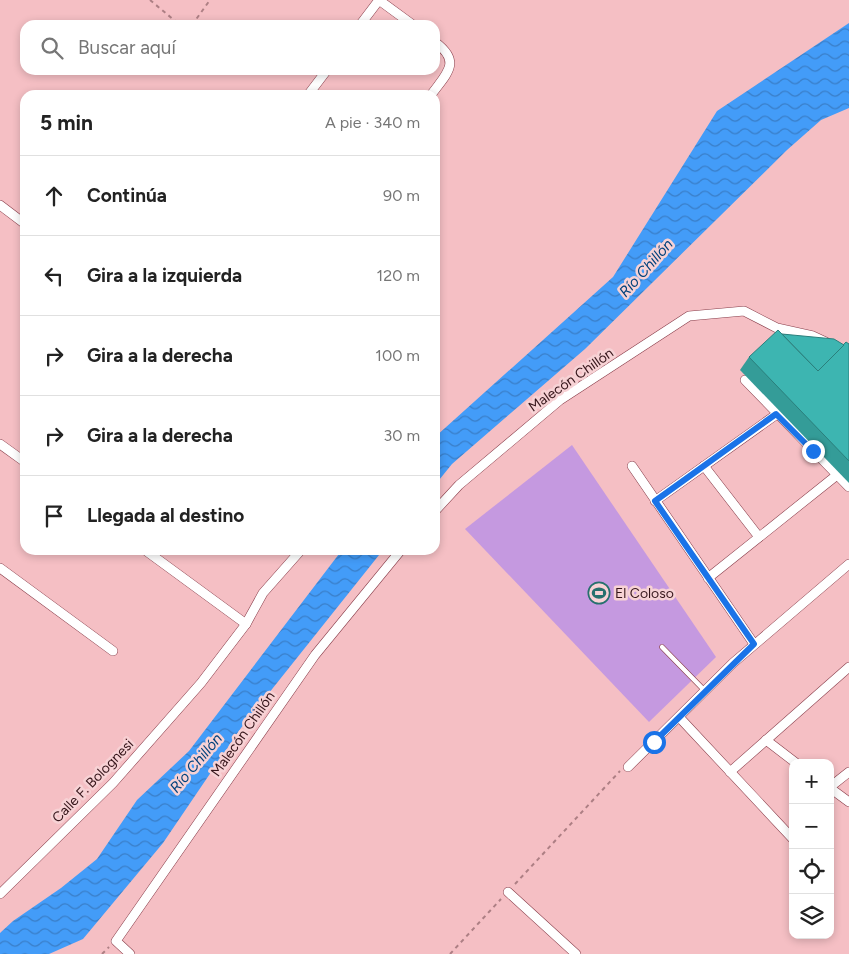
<!DOCTYPE html>
<html lang="es">
<head>
<meta charset="utf-8">
<style>
  :root { --surface:#fff; --page:#f6f6f6; --text:#222; --muted:#767676; --line:#e0e0e0 }
  body { margin:0; font-family:Figtree,sans-serif; background:var(--page); color:var(--text) }
  .controls { position:absolute; right:15px; bottom:15px; display:grid; overflow:hidden; border-radius:10px; box-shadow:0 2px 8px #0003 }
  .controls button { width:45px; height:45px; display:grid; place-items:center; padding:0; border:0; border-bottom:1px solid var(--line); background:var(--surface); color:var(--text); font:25px sans-serif }
  .stop { position:absolute; width:15px; height:15px; margin:-11px; border:4px solid #1a73e8; border-radius:50%; background:#fff }
  .stop.end { background:#1a73e8; border-color:#fff; box-shadow:0 1px 5px #0008 }
  .list { margin:0; padding:0; list-style:none }
  h2 { display:flex; justify-content:space-between; align-items:center; height:65px; margin:0; padding:0 20px; font-size:21px }
  h2 small { font-size:16px; font-weight:400; color:var(--muted) }
  .list li { display:grid; grid-template-columns:32px 1fr auto; gap:15px; align-items:center; box-sizing:border-box; height:80px; padding:0 20px; border-top:1px solid var(--line) }
  .list b { display:block; font-size:19px; white-space:nowrap }
  .list em { font-size:16px; font-style:normal; color:var(--muted) }
  .icon { flex:none; width:28px; height:28px; fill:none; stroke:currentColor; stroke-width:2; stroke-linecap:round; stroke-linejoin:round }
  .map { position:relative; flex:none; width:849px; height:954px; overflow:hidden }
  .search { position:absolute; background:var(--surface); box-shadow:0 2px 8px #0003; left:20px; top:20px; width:420px; height:55px; display:flex; align-items:center; gap:12px; box-sizing:border-box; padding:0 18px; border-radius:15px; color:var(--muted); font-size:19px }
  .panel { position:absolute; background:var(--surface); box-shadow:0 2px 8px #0003; left:20px; top:90px; width:420px; height:465px; border-radius:15px }
  .map>svg:first-child { display:block }
  .grass { fill:#c599e0 }
  .water { fill:url(#water-waves) }
  .lines { fill:none; stroke-linecap:round; stroke-linejoin:round }
  .lane-casing { stroke:#883c49; stroke-width:5.5 }
  .street-casing { stroke:#883c49; stroke-width:10 }
  .path { stroke:#ad7f84; stroke-width:2; stroke-dasharray:4 4; stroke-linecap:butt }
  .lane { stroke:#fff; stroke-width:4.5 }
  .street { stroke:#fff; stroke-width:9 }
  .wall { fill:#349c98 }
  .building { fill:#3db5b1; stroke:#2b7f7c }
  .route { stroke:#1a73e8; stroke-width:6 }
  .labels { text-anchor:middle; dominant-baseline:central; stroke-width:5; stroke-linejoin:round; paint-order:stroke }
  .street-label { font-size:14px; fill:#35151a; stroke:#f7d2d5 }
  .poi-label { font-size:14px; fill:#35151a; stroke:#f7d2d5; text-anchor:start }
  .water-label { font-size:15px; font-style:italic; fill:#00417b; stroke:#f7d2d5 }
</style>
</head>
<body>
<div class="map">
<svg width="849" height="954" viewBox="0 0 849 954">
  <defs>
    <pattern id="water-waves" width="16" height="10" patternUnits="userSpaceOnUse" patternTransform="scale(1.25)"><rect width="16" height="10" fill="#439cf8"/><path d="M0 5q4-4 8 0t8 0" fill="none" stroke="#397ec8"/></pattern>
  </defs>
  <rect width="100%" height="100%" fill="#f5bfc4"/>
  <polygon class="grass" points="572,445 716,657 649,722 465,529"/>
  <g class="water">
    <polygon points="849,23 849,108 821,120 787,150 585,349 452,464 435,485 435,437 613,277 717,111"/>
    <polygon points="342,550 383,550 241,728 163,843 83,939 49,954 0,954 0,933 13,921 61,888 97,859 137,800 189,751"/>
  </g>
  <g class="lines">
    <g class="lane-casing">
      <polyline id="lane" points="662,647 705,691"/>
    </g>
    <g class="street-casing">
      <g id="street">
        <polyline points="379,0 413,25"/>
        <polyline points="360,25 379,0"/>
        <polyline points="308,95 327,70"/>
        <path d="M 431,95 C 447,73 462,62 435,42"/>
        <polyline points="0,205 25,224"/>
        <polyline points="745,380 849,487"/>
        <polyline points="0,444 25,462"/>
        <polyline points="632,466 754,644"/>
        <polyline points="704,466 759,537"/>
        <polyline points="655,501 777,414"/>
        <polyline points="435,511 459,485 560,400 689,316 744,311 777,328 813,336 826,342"/>
        <polyline points="145,550 246,624"/>
        <polyline points="0,568 113,651"/>
        <polyline points="708,578 837,475"/>
        <polyline points="679,717 793,839"/>
        <polyline points="766,740 796,763"/>
        <polyline points="628,767 733,663 849,564"/>
        <polyline points="730,772 849,667"/>
        <polyline points="830,787 849,772"/>
        <polyline points="830,788 849,802"/>
        <polyline points="508,892 576,954"/>
        <polyline points="0,894 113,783 201,683 246,624 263,593 301,550"/>
        <polyline points="130,954 116,941 315,655 401,550"/>
      </g>
    </g>
    <g class="path">
      <polyline points="150,0 180,25"/>
      <polyline points="192,25 210,0"/>
      <polyline points="515,884 620,771"/>
      <polyline points="102,954 109,947"/>
      <polyline points="450,954 501,899"/>
    </g>
    <use href="#lane" class="lane"/>
    <use href="#street" class="street"/>
  </g>
  <polygon class="wall" points="849,344 849,483 740,370 749,357"/>
  <g class="building">
    <polygon points="778,330 818,371 846,342 849,344 849,461 749,357"/>
    <polygon points="782,334 834,339 844,345 818,371"/>
  </g>
  <g class="lines">
    <polyline class="route" points="654,742 754,644 655,501 776,414 813,451"/>
  </g>
  <defs>
    <g id="stadium-ring" transform="scale(1.125)"><circle r="9.5" fill="#f7d2d5" stroke="#26706e" stroke-width="1.5"/><path d="M0-5a6.5 5 0 1 0 0 10a6.5 5 0 1 0 0-10ZM-3.5-1.8h7v3.6h-7Z" fill="#26706e"/></g>
  </defs>
  <g fill-rule="evenodd">
    <use href="#stadium-ring" x="599" y="593"/>
  </g>
  <g class="labels">
    <g class="street-label">
      <text transform="translate(571 380) rotate(-35)">Malecón Chillón</text>
      <text transform="translate(243 734) rotate(-55)">Malecón Chillón</text>
      <text transform="translate(93 781) rotate(-46)">Calle F. Bolognesi</text>
    </g>
    <g class="poi-label">
      <text x="615" y="593">El Coloso</text>
    </g>
    <g class="water-label">
      <text transform="translate(646 268) rotate(-48)">Río Chillón</text>
      <text transform="translate(196 763) rotate(-50)">Río Chillón</text>
    </g>
  </g>
</svg>
<div class="controls">
<button>+</button>
<button>−</button>
<button><svg class="icon" aria-label="locate" viewBox="0 0 24 24"><circle cx="12" cy="12" r="6"/><path d="M12 2v4M12 18v4M2 12h4M18 12h4"/></svg></button>
<button><svg class="icon" aria-label="layers" viewBox="0 0 24 24"><path d="M12 4l9 5-9 5-9-5zM3 14l9 5 9-5"/></svg></button>
</div>
<div class="stop" style="left:654px;top:742px"></div>
<div class="stop end" style="left:813px;top:451px"></div>
<div class="search"><svg class="icon" aria-label="search" viewBox="0 0 24 24"><circle cx="10" cy="10" r="6"/><path d="M15 15l6 6"/></svg>Buscar aquí</div>
<section class="panel">
<h2>5 min<small>A pie · 340 m</small></h2>
<ul class="list">
<li><svg class="icon" aria-label="ahead" viewBox="0 0 24 24"><path d="M12 20V5M6 11l6-6 6 6"/></svg><div><b>Continúa</b></div><em>90 m</em></li>
<li><svg class="icon" aria-label="left" viewBox="0 0 24 24"><path d="M17 20v-9H6M10 6l-5 5 5 5"/></svg><div><b>Gira a la izquierda</b></div><em>120 m</em></li>
<li><svg class="icon" aria-label="right" viewBox="0 0 24 24"><path d="M7 20v-9h11M14 6l5 5-5 5"/></svg><div><b>Gira a la derecha</b></div><em>100 m</em></li>
<li><svg class="icon" aria-label="right" viewBox="0 0 24 24"><path d="M7 20v-9h11M14 6l5 5-5 5"/></svg><div><b>Gira a la derecha</b></div><em>30 m</em></li>
<li><svg class="icon" aria-label="arrive" viewBox="0 0 24 24"><path d="M6 21V4h12l-3 4 3 4H6"/></svg><div><b>Llegada al destino</b></div></li>
</ul>
</section>
</div>
</body>
</html>
